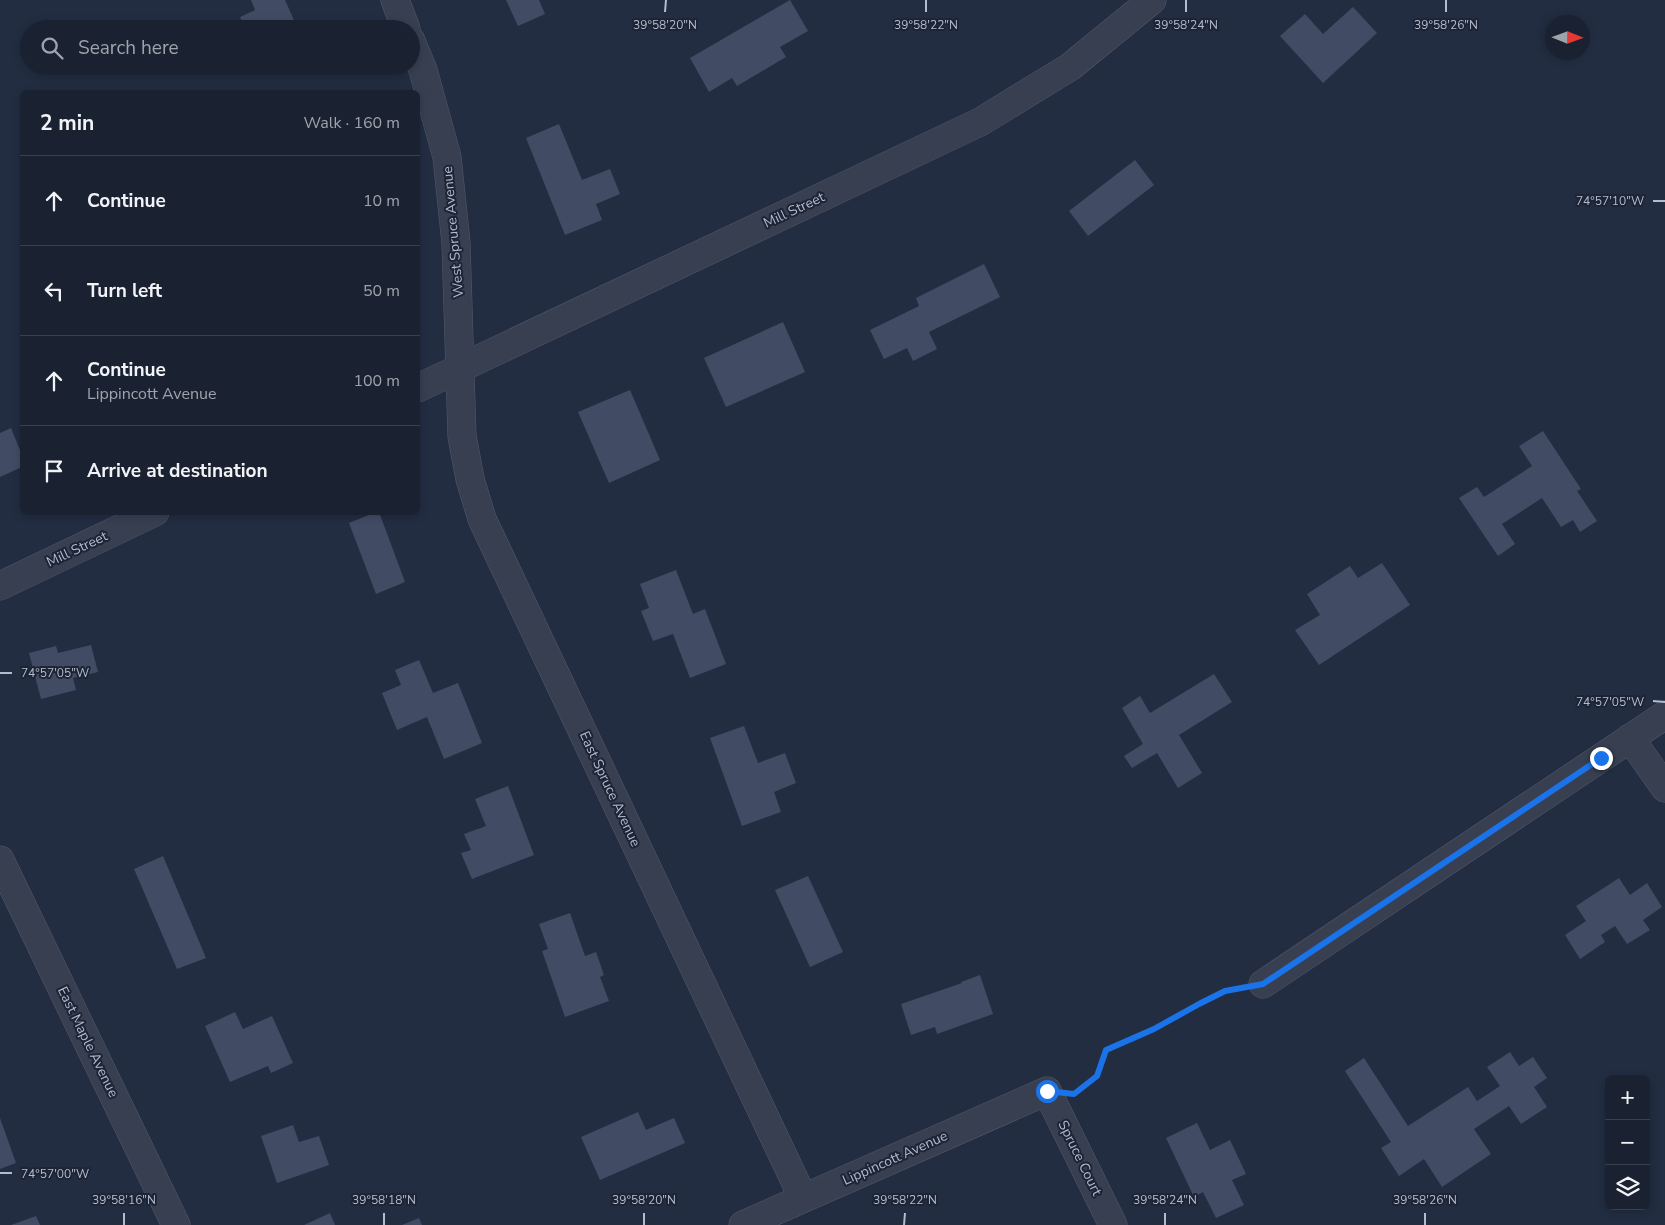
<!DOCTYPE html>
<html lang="en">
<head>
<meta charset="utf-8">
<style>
  :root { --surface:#1a2232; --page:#232a3a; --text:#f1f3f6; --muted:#9fa4ac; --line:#383f4d }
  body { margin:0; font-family:"Nunito Sans",sans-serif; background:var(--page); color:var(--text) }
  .controls { position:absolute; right:15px; bottom:15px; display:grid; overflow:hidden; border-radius:8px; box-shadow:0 2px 8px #0003 }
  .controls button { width:45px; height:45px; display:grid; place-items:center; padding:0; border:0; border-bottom:1px solid var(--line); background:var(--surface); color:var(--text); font:25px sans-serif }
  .compass { position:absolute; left:1545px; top:15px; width:45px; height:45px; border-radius:50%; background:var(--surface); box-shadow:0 2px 8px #0003; rotate:91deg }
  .stop { position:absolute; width:15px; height:15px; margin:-11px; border:4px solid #1a73e8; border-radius:50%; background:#fff }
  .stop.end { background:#1a73e8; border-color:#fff; box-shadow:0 1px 5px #0008 }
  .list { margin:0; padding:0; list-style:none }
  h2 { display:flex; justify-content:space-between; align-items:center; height:65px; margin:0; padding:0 20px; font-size:21px }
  h2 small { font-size:16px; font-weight:400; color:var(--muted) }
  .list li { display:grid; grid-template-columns:32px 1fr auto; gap:15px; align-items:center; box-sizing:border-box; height:90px; padding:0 20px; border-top:1px solid var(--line) }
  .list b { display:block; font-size:19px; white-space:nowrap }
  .list p { margin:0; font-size:16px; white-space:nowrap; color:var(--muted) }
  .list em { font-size:16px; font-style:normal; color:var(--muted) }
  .icon { flex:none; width:28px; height:28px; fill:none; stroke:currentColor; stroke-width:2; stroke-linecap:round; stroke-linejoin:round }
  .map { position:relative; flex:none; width:1665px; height:1225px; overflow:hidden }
  .search { position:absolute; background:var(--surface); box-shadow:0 2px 8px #0003; left:20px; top:20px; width:400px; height:55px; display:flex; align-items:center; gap:12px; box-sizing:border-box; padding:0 18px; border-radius:28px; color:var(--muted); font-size:19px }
  .panel { position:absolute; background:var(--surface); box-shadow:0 2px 8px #0003; left:20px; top:90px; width:400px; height:425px; border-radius:8px }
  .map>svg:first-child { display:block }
  .building { fill:#414c64 }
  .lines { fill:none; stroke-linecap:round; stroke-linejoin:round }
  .minor-casing { stroke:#525a6c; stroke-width:29 }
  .path { stroke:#40585d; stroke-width:3; stroke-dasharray:4 4; stroke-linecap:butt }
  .minor { stroke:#373f51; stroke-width:28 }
  .route { stroke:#1a73e8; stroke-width:6 }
  .ticks { fill:none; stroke:#b3bbcc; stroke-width:2 }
  .labels { text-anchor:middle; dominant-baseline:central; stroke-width:4; stroke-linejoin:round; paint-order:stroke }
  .street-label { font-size:14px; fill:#b3bbcc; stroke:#1c2436 }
  .ticks-label { font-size:12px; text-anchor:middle; fill:#b3bbcc; stroke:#1c2436; stroke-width:4; stroke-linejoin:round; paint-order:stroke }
</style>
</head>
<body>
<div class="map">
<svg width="1665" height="1225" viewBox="0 0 1665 1225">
  <rect width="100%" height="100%" fill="#222d42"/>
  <g class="building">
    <polygon points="251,0 285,0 298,29 245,29 240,17 255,10"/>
    <polygon points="506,0 539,0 545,14 518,26"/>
    <polygon points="790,0 808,31 780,47 786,57 737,86 732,78 709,92 690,58"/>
    <polygon points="1353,7 1377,33 1323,83 1280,36 1305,14 1323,34"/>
    <polygon points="559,124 582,180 610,169 620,194 596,204 602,220 565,235 526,138"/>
    <polygon points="1135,160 1154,185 1088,236 1069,211"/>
    <polygon points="984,264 1000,297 929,332 937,349 913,361 907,348 884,359 870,330 919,306 916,298"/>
    <polygon points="783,322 805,372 726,407 704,358"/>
    <polygon points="630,390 660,460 609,483 578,412"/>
    <polygon points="11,428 22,455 22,467 0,477 0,433"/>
    <polygon points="1543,431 1581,489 1577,491 1597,521 1580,532 1573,520 1561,527 1542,498 1502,524 1515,544 1498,556 1459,498 1477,487 1484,497 1532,466 1519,446"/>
    <polygon points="376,512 379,512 405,582 376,594 349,523"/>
    <polygon points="1382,563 1410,605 1319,665 1295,630 1320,615 1307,594 1350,566 1358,578"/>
    <polygon points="676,570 693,614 705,609 726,664 690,678 673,634 653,641 641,611 649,608 640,584"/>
    <polygon points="91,645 98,672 73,678 76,690 41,699 29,653 56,646 58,653"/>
    <polygon points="419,660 433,693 458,683 482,743 444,759 427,717 397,730 382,693 401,685 395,670"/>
    <polygon points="1214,674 1232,702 1179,735 1202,773 1178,788 1157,753 1132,768 1124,756 1143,744 1122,708 1140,696 1150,713"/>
    <polygon points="744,726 758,763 785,753 796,783 774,792 781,812 742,826 710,738"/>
    <polygon points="508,786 534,855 472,879 461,853 471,850 464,834 486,826 475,799"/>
    <polygon points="163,856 206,958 177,969 134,869"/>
    <polygon points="808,876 843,952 810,967 775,890"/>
    <polygon points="1619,878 1630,895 1647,883 1662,907 1643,920 1650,930 1627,944 1615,926 1601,935 1605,942 1580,959 1565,935 1586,921 1576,906"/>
    <polygon points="570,913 585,956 596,952 604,975 600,977 609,1001 565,1017 542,951 548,949 539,924"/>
    <polygon points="980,975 993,1014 937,1034 935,1027 911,1035 901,1004 962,983 961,982"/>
    <polygon points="235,1012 243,1029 272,1016 293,1063 271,1073 268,1066 230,1082 205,1026"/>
    <polygon points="1510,1052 1519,1066 1533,1057 1547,1078 1534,1087 1547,1107 1521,1124 1509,1106 1474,1129 1491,1154 1442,1187 1424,1159 1399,1176 1381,1148 1391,1142 1345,1071 1364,1058 1408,1126 1468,1087 1477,1101 1500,1086 1487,1067"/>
    <polygon points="638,1112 646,1130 674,1118 685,1143 600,1180 581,1137"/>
    <polygon points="0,1118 16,1163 0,1169"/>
    <polygon points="1197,1123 1210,1150 1230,1140 1246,1174 1232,1180 1244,1205 1216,1218 1203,1192 1194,1197 1166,1138"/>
    <polygon points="293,1125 299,1142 319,1136 329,1165 277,1183 261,1136"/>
    <polygon points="330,1213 335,1225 304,1225"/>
    <polygon points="36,1216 40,1225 11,1225"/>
    <polygon points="419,1218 422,1225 402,1225"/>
  </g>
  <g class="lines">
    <g class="minor-casing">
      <g id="minor">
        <polyline points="395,0 406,29"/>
        <polyline points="411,41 423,70 447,157 456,243 462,436 470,479 482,519 803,1198"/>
        <polyline points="418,388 980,122 1070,67 1152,0"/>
        <polyline points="0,586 155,512"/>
        <polyline points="1630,738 1665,788"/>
        <polyline points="0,860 176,1225"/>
        <polyline points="1263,984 1665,715"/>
        <polyline points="743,1225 1047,1091 1113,1225"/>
      </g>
    </g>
    <path class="path" d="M 1077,1092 L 1097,1076 L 1106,1050 C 1123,1043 1141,1037 1157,1028 C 1182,1014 1208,993 1237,989"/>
    <use href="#minor" class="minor"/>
  </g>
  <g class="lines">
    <polyline class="route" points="1047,1091 1074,1094 1097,1076 1106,1050 1154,1029 1199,1004 1225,991 1263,984 1601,758"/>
  </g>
  <path class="ticks" d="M 665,12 L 666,0M 926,12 L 926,0M 1186,12 L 1186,0M 1446,12 L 1446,0M 1653,201 L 1665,201M 0,673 L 12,673M 1653,701 L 1665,702M 0,1173 L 12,1173M 124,1225 L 124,1213M 384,1225 L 384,1213M 644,1225 L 644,1213M 904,1225 L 905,1213M 1165,1225 L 1165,1213M 1425,1225 L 1425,1213"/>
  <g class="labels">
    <g class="street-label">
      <text transform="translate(794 210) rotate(-25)">Mill Street</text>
      <text transform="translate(453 232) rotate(-95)">West Spruce Avenue</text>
      <text transform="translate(77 549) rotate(-25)">Mill Street</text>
      <text transform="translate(610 789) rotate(65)">East Spruce Avenue</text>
      <text transform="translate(88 1042) rotate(64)">East Maple Avenue</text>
      <text transform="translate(895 1158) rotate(-24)">Lippincott Avenue</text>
      <text transform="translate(1080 1158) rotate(64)">Spruce Court</text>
    </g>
  </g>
  <g class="ticks-label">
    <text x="665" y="29">39°58'20"N</text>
    <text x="926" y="29">39°58'22"N</text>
    <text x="1186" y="29">39°58'24"N</text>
    <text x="1446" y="29">39°58'26"N</text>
    <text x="1610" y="205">74°57'10"W</text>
    <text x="55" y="677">74°57'05"W</text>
    <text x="1610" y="706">74°57'05"W</text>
    <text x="55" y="1178">74°57'00"W</text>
    <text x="124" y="1204">39°58'16"N</text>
    <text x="384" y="1204">39°58'18"N</text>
    <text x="644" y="1204">39°58'20"N</text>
    <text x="905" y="1204">39°58'22"N</text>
    <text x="1165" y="1204">39°58'24"N</text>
    <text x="1425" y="1204">39°58'26"N</text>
  </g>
</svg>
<div class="controls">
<button>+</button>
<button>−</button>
<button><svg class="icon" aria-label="layers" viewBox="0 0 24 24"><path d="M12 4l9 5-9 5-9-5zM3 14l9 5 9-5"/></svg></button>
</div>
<svg class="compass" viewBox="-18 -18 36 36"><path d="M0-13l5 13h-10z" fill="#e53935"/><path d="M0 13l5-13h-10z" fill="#9fa4ac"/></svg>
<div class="stop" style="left:1047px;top:1091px"></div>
<div class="stop end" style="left:1601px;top:758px"></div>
<div class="search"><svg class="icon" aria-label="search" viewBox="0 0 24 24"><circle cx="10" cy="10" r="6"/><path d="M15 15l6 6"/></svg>Search here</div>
<section class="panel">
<h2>2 min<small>Walk · 160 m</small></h2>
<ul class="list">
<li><svg class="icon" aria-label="ahead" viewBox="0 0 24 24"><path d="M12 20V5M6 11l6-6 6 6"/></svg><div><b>Continue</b></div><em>10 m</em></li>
<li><svg class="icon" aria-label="left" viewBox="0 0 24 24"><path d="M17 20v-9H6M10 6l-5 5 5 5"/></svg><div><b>Turn left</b></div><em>50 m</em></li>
<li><svg class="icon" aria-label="ahead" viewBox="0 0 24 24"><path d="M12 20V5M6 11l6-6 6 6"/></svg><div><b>Continue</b><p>Lippincott Avenue</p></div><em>100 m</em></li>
<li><svg class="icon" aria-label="arrive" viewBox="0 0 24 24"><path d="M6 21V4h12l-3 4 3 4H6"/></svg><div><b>Arrive at destination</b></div></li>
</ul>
</section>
</div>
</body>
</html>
